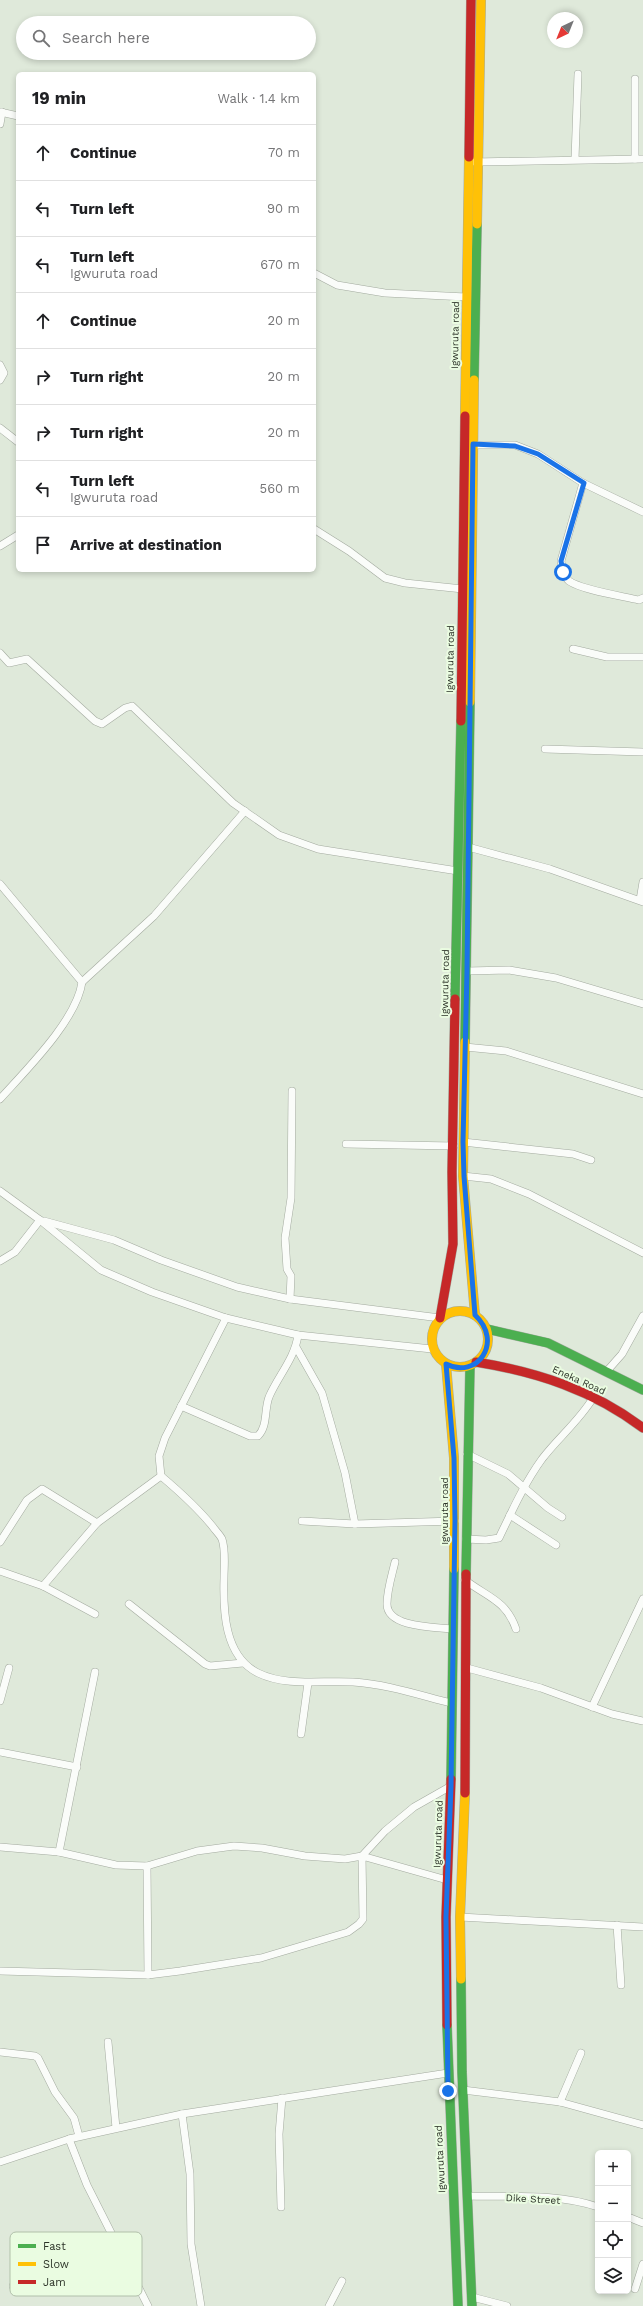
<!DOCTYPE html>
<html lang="en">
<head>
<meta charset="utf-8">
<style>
  :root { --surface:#fff; --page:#f6f6f6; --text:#202124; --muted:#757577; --line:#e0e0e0 }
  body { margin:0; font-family:"Work Sans",sans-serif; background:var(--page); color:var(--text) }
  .controls { position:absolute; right:12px; bottom:12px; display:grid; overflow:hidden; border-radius:6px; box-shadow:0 2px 6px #0003 }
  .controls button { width:36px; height:36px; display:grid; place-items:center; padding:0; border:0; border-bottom:1px solid var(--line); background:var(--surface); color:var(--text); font:20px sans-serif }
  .compass { position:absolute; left:547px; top:12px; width:36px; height:36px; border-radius:50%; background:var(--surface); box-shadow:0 2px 6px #0003; rotate:223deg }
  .stop { position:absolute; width:12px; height:12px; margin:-9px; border:3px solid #1a73e8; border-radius:50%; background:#fff }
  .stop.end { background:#1a73e8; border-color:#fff; box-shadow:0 1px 4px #0008 }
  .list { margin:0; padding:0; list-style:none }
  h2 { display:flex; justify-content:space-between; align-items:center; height:52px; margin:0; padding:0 16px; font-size:17px }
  h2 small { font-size:13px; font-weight:400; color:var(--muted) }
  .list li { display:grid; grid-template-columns:26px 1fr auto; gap:12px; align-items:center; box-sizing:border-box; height:56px; padding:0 16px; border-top:1px solid var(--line) }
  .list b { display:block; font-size:15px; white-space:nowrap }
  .list p { margin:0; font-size:13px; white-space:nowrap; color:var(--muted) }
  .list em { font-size:13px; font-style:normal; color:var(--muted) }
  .icon { flex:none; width:22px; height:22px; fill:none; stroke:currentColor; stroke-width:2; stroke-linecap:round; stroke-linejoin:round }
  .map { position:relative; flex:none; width:643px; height:2306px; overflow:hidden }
  .search { position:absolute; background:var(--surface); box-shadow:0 2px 6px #0003; left:16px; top:16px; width:300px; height:44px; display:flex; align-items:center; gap:10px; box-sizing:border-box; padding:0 14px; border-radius:22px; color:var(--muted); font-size:15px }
  .panel { position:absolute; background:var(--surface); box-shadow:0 2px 6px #0003; left:16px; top:72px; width:300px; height:500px; border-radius:6px }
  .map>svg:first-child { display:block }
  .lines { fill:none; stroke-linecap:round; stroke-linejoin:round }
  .street-casing { stroke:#a3aa9f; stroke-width:8 }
  .fast-casing { stroke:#a3aa9f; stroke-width:10 }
  .slow-casing { stroke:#a3aa9f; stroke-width:10 }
  .jam-casing { stroke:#a3aa9f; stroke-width:10 }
  .street { stroke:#fafcf9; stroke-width:7 }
  .fast { stroke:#4caf50; stroke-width:9 }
  .slow { stroke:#ffc107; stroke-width:9 }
  .jam { stroke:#c62828; stroke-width:9 }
  .route { stroke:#1a73e8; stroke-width:5 }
  .labels { text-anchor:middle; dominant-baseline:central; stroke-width:4; stroke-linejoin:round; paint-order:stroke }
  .street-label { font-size:10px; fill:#2c3328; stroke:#eafce1 }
  .key { fill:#eafce1; stroke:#b1c0aa; stroke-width:1 }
  .key-label { font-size:11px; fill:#2c3328 }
</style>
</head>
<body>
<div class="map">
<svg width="643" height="2306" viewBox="0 0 643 2306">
  <rect width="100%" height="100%" fill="#dfe9da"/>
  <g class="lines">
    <g class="street-casing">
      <g id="street">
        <polyline points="0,112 18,116"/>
        <polyline points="0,124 2,112"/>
        <polyline points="575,159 578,74"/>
        <polyline points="635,159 635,79"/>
        <polyline points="475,162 643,159"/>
        <polyline points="314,273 337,285 385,293 466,297"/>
        <polyline points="0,365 4,373 0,380"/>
        <polyline points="0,428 18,442"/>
        <polyline points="473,445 515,445 538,454 583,483 643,512"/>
        <path d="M 583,483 L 561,561 C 562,568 563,576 569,581 C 582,590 622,596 639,600 L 643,598"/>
        <polyline points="314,529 349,551 385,578 405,583 463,589"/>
        <polyline points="0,546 18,535"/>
        <polyline points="573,649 607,657 643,657"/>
        <polyline points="0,653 9,663 27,659 95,721 102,724 125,708 132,706 233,803 279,835 318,849 458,871"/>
        <polyline points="545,749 643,752"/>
        <polyline points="468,847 550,869 643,902"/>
        <path d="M 0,884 L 82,982 C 77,1020 25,1071 0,1099"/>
        <polyline points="640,900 643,882"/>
        <polyline points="467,971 509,970 556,978 643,1004"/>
        <polyline points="82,982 154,916 245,811"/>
        <polyline points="465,1047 506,1051 643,1094"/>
        <polyline points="463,1142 573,1154 591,1160"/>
        <polyline points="346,1144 454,1146"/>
        <polyline points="463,1176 491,1179 529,1194 643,1253"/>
        <polyline points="0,1191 40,1220 101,1270 152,1292 226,1318 298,1335 432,1349"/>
        <polyline points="44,1221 114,1240 161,1260 237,1287 290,1299 440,1318"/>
        <polyline points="0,1261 15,1252 40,1220"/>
        <polyline points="290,1299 291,1276 287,1269 285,1238 291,1198 292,1091"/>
        <polyline points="296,1347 322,1393 345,1473 355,1524"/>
        <polyline points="607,1371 622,1354 643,1316"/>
        <path d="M 181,1406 L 250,1436 L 258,1436 C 268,1426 264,1410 269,1397 C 278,1376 295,1358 298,1335"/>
        <polyline points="467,1454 508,1474 548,1508 562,1517"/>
        <path d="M 161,1476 C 180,1492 197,1507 213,1527 C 215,1530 220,1535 222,1539 C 226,1551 224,1566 224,1578 C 223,1610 224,1656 258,1673 C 287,1687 322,1680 353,1682 C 386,1684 419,1695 451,1703"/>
        <polyline points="510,1515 556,1545"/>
        <polyline points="302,1521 355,1524 455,1521"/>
        <path d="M 466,1539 L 486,1540 L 499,1538 C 512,1511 524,1484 542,1459 C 558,1438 579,1421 593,1398"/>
        <polyline points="0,1542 27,1500 42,1489 97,1523"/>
        <path d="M 395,1562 C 392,1575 387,1590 387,1604 C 387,1628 436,1627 453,1629"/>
        <polyline points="0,1571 43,1586 95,1614"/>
        <path d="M 465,1580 C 487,1597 506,1600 516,1629"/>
        <polyline points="43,1586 97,1523 161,1476 159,1456 165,1438 226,1318"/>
        <polyline points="129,1604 205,1664 210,1666 243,1663"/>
        <polyline points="467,1668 541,1688 612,1714 643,1721"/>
        <polyline points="0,1701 9,1668"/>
        <polyline points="592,1707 643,1599"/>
        <polyline points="301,1734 308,1683"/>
        <polyline points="0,1752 77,1767"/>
        <polyline points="0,1847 59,1852 116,1865 147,1866 197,1851 234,1846 262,1848 305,1856 345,1859 362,1856 385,1831 414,1807 451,1786"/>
        <polyline points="59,1852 95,1672"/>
        <polyline points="147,1866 148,1975"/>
        <polyline points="460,1917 643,1927"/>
        <polyline points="617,1925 621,1985"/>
        <polyline points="0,1971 148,1975 180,1971 261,1958 348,1932 359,1924 363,1919 362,1856 447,1880"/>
        <polyline points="108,2042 116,2128"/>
        <polyline points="0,2052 35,2056 38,2058 55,2092 74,2118 79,2136"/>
        <polyline points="463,2090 560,2102 643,2125"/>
        <polyline points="560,2102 581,2053"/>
        <polyline points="182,2114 190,2174 191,2244 201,2306"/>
        <polyline points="69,2139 87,2185 148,2306"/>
        <polyline points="0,2162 69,2139 182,2114 448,2073"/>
        <path d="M 467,2196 C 510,2197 558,2193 598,2207"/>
        <polyline points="281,2207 279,2134 282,2098"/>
        <polyline points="628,2217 643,2223"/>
        <path d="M 13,2286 C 53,2286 87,2276 123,2259"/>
        <polyline points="635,2289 643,2264"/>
        <polyline points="472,2297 507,2306"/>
        <polyline points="329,2306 342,2281"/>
      </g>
    </g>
    <g class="fast-casing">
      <g id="fast">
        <polyline points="474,380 477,224"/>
        <polyline points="455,999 461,721"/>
        <polyline points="465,1042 470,702"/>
        <polyline points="487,1329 548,1343 643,1390"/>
        <polyline points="466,1574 470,1366"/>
        <polyline points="451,1779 454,1569"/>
        <polyline points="461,1979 462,2072 472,2306"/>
        <polyline points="447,2025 458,2306"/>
      </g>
    </g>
    <g class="slow-casing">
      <g id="slow">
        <polyline points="477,224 481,0"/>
        <polyline points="465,416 469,157"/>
        <polyline points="470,702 474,380"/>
        <polyline points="465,1042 463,1176 475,1315"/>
        <circle cx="460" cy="1339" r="28"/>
        <polyline points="446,1364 454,1458 454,1569"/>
        <polyline points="461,1979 460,1917 465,1793"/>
      </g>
    </g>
    <g class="jam-casing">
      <g id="jam">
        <polyline points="469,157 471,0"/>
        <polyline points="461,721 465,416"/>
        <polyline points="440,1318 453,1244 452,1172 455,999"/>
        <path d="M 476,1362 C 537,1372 593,1390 643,1428"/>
        <polyline points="465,1793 466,1574"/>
        <polyline points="447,2025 446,1917 451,1779"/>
      </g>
    </g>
    <use href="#street" class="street"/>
    <use href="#fast" class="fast"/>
    <use href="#slow" class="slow"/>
    <use href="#jam" class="jam"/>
  </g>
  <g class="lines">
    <path class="route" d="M 448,2091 L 446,1917 L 451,1786 L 455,1520 L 454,1458 L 446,1364 C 477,1380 504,1342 475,1315 L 464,1176 L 463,1142 L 467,971 L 473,444 L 515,446 L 538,454 L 584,483 L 561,561 L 563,572"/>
  </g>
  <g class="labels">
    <g class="street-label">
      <text transform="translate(455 335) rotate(-89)">Igwuruta road</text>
      <text transform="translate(450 659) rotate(-89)">Igwuruta road</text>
      <text transform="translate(445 983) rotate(-89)">Igwuruta road</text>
      <text transform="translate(579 1380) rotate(24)">Eneka Road</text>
      <text transform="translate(444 1511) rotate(-90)">Igwuruta road</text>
      <text transform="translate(438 1834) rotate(-88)">Igwuruta road</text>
      <text transform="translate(440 2159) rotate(-93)">Igwuruta road</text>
      <text transform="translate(533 2199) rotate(3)">Dike Street</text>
    </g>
  </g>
  <rect x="10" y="2232" width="132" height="64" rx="6" class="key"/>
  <rect x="18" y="2244" width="18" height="4" fill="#4caf50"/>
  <rect x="18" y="2262" width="18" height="4" fill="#ffc107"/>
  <rect x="18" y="2280" width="18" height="4" fill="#c62828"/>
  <g class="key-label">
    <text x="43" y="2250">Fast</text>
    <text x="43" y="2268">Slow</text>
    <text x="43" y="2286">Jam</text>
  </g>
</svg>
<div class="controls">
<button>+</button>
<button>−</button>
<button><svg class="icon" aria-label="locate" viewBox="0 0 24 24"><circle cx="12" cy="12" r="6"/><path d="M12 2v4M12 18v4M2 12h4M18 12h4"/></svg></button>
<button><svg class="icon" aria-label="layers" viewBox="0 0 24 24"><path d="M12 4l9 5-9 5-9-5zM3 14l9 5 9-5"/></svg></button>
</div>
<svg class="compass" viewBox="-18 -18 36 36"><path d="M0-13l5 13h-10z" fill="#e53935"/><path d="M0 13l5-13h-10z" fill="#757577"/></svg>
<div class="stop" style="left:563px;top:572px"></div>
<div class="stop end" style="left:448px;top:2091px"></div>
<div class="search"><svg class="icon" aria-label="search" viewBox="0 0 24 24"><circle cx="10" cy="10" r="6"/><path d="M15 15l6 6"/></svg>Search here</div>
<section class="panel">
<h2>19 min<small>Walk · 1.4 km</small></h2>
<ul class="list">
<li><svg class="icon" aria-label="ahead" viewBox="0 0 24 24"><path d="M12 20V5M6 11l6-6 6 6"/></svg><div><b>Continue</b></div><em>70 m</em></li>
<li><svg class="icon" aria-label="left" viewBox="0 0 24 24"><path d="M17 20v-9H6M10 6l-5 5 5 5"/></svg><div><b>Turn left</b></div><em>90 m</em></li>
<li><svg class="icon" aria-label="left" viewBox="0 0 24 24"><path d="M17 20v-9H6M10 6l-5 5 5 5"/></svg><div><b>Turn left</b><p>Igwuruta road</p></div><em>670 m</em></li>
<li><svg class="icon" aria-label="ahead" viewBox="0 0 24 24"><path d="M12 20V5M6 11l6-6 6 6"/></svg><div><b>Continue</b></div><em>20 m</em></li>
<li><svg class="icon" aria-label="right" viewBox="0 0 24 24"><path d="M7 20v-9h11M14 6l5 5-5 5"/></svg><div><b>Turn right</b></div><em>20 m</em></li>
<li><svg class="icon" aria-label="right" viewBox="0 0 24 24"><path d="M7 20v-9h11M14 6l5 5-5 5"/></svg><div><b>Turn right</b></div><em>20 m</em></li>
<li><svg class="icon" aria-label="left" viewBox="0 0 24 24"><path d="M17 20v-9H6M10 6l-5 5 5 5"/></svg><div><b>Turn left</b><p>Igwuruta road</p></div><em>560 m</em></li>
<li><svg class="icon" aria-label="arrive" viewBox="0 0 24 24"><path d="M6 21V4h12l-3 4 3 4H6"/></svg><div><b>Arrive at destination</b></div></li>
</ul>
</section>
</div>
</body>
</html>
